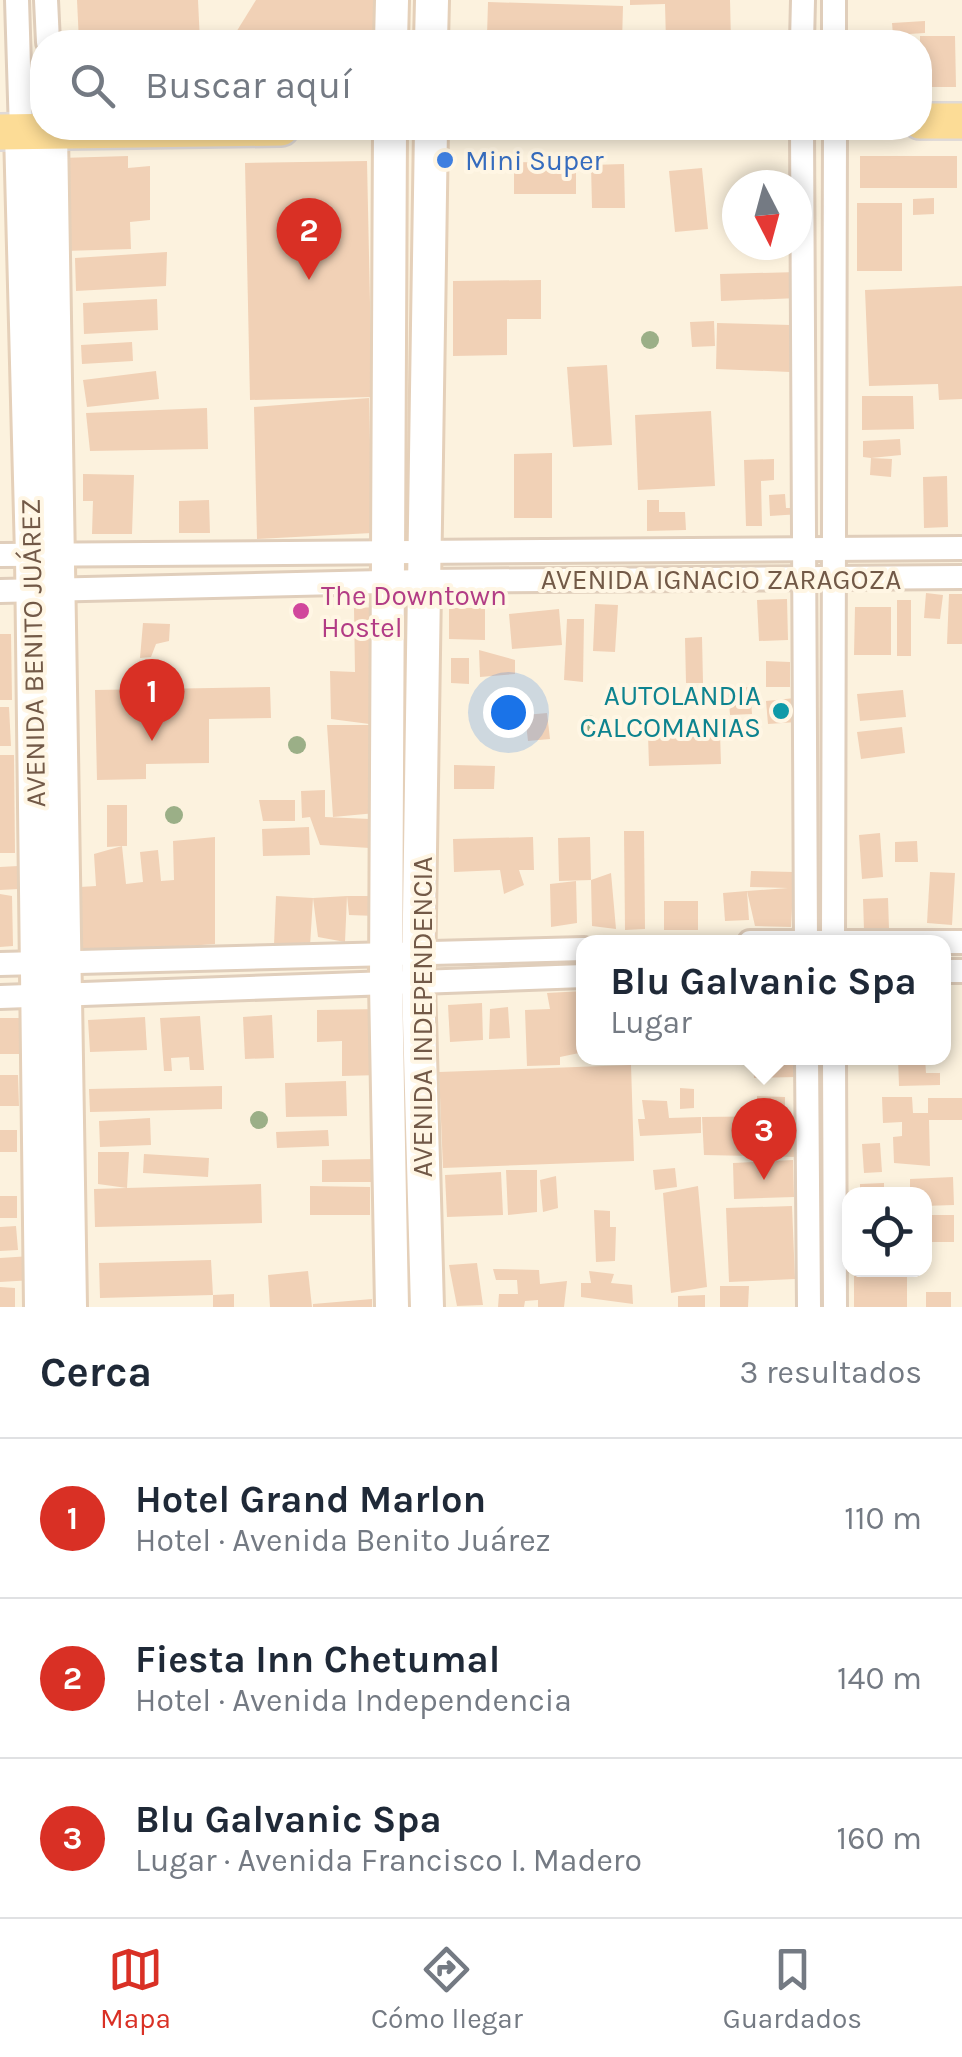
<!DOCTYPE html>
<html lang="es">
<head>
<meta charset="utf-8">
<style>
  :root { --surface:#fff; --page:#f2f2f3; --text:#1f2937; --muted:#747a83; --line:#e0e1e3; --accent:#d93025 }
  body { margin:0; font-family:Karla,sans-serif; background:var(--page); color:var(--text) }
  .controls { position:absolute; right:30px; bottom:30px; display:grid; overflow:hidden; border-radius:20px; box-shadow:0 5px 15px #0003 }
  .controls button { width:90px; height:90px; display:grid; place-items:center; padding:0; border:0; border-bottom:2px solid var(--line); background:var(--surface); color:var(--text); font:50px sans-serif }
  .compass { position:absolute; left:722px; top:170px; width:90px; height:90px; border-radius:50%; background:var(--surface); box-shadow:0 5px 15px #0003; rotate:174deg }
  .you { position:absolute; left:508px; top:712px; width:35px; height:35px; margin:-25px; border:8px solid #fff; border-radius:50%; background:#1a73e8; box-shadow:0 0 0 15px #1a73e833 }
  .badge { display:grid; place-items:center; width:65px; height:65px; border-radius:50%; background:var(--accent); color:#fff; font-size:32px; font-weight:700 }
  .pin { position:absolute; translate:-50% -82px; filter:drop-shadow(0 2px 5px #0008) }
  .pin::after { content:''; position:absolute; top:52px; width:35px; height:30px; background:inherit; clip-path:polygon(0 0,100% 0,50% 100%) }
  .popup { position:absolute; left:576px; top:935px; width:375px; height:130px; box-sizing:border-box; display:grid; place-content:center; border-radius:20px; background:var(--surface); filter:drop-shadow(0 2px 8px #0005); font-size:32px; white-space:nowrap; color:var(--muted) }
  .popup b { font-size:38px; color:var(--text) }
  .popup::after { content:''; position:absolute; left:50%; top:100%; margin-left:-20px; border:20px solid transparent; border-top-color:var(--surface) }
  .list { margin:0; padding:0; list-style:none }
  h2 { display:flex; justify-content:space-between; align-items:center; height:130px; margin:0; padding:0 40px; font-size:42px }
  h2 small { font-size:32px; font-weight:400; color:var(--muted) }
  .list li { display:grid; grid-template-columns:65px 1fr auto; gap:30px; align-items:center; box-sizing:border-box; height:160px; padding:0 40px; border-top:2px solid var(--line) }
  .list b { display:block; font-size:38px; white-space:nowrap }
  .list p { margin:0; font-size:32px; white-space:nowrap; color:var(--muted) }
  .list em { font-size:32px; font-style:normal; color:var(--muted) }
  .icon { flex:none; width:55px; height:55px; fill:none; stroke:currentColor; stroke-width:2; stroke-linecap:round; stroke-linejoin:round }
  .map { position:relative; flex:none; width:962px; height:1307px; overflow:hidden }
  .search { position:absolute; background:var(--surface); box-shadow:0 5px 15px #0003; left:30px; right:30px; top:30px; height:110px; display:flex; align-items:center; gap:25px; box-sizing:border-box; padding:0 35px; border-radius:40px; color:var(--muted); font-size:38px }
  .sheet { height:610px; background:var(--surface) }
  nav { display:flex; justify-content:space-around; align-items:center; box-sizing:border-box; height:140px; border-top:2px solid var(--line); background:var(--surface); font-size:28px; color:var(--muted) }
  nav a { display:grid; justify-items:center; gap:5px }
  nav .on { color:var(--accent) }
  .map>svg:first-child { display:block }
  .building { fill:#f1d1b6 }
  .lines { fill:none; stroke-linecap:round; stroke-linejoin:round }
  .street-casing { stroke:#e0cebb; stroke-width:28 }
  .secondary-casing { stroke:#e5d0b9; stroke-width:38 }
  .primary-casing { stroke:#e0dad7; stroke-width:40 }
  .street { stroke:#fff; stroke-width:22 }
  .secondary { stroke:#fff; stroke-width:32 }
  .primary { stroke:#fcdc96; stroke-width:35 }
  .tree { fill:#9baf87 }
  .shop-dot { fill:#3f7fe0; stroke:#fff6e4; stroke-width:4 }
  .hotel-dot { fill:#d1479c; stroke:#fff6e4; stroke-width:4 }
  .culture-dot { fill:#0f9aa8; stroke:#fff6e4; stroke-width:4 }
  .labels { text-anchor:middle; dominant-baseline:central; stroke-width:8; stroke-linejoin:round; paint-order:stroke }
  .shop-label { font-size:28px; fill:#366cbe; stroke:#fff6e4; text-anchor:start }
  .street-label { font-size:28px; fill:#725947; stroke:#fff6e4 }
  .hotel-label { font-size:28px; fill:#b23c85; stroke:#fff6e4; text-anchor:start }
  .culture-label { font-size:28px; fill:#0d838f; stroke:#fff6e4; text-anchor:end }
</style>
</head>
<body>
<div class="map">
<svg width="962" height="1307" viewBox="0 0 962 1307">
  <rect width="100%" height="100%" fill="#fcf2de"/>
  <g class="building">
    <polygon points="77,0 198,0 200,42 79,42"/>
    <polygon points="256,0 375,0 374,42 230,42"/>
    <polygon points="630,0 730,0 731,42 666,42 665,4 630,5"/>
    <polygon points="488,2 623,6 622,42 510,42 505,36 487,36"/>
    <polygon points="925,21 925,33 893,35 892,23"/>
    <polygon points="920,36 955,36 956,87 920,87"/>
    <polygon points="128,156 128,168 150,166 150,220 130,222 131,249 64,251 61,158"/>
    <rect x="860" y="156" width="97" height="32"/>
    <polygon points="367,161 372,397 250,400 245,163"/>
    <polygon points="514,162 576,163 576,194 514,194"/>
    <polygon points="624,164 625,208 592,208 591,165"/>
    <polygon points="702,168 708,229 675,232 669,171"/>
    <polygon points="934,198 934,214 913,215 913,199"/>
    <rect x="857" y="203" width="45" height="68"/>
    <polygon points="167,252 166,286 76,291 75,258"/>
    <polygon points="798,272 799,298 721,301 720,274"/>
    <polygon points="541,280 541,319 507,319 507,355 453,356 453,281"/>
    <polygon points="962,286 962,399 939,400 938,384 869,386 865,290"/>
    <polygon points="157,299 158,330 84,334 83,303"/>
    <polygon points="714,321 715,346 692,347 690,322"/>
    <polygon points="717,323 791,325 790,372 716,369"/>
    <polygon points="132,342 133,361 82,364 81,345"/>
    <polygon points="607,365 612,445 573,447 567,367"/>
    <polygon points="156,371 159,399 87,407 83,380"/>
    <polygon points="862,396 913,396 914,429 862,430"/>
    <polygon points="369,398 372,533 257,539 254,407"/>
    <polygon points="207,408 208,449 90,451 86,413"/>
    <polygon points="711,411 715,486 638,490 635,415"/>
    <polygon points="900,439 901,455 871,458 892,459 891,477 870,475 871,458 863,457 863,441"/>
    <polygon points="552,453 552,518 514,518 514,454"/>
    <polygon points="774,459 774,480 761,481 762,526 746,526 744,460"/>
    <polygon points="83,474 134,475 132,534 92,534 93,501 83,501"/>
    <polygon points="947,476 948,527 924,528 923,477"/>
    <polygon points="785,494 786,508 802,508 800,514 770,516 769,495"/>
    <polygon points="209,500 210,533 179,533 179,501"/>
    <polygon points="647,500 659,500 659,512 685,512 686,530 647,531"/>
    <polygon points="926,593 943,595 940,619 924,618"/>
    <polygon points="949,594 962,594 962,644 947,644"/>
    <polygon points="787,599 788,640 759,641 757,600"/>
    <rect x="897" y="600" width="14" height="56"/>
    <polygon points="595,604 618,605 615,652 593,651"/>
    <polygon points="379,607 376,813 333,817 327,725 377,725 331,719 330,671 355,672 354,608"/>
    <polygon points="855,607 891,607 891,655 854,655"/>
    <polygon points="449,608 485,608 485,640 449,639"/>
    <polygon points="559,609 562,645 512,649 509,614"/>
    <polygon points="567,619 584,619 583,682 564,680"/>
    <polygon points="143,623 170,624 169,641 156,644 151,657 140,658"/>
    <polygon points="0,634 11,634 12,700 0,700"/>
    <polygon points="702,637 703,683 686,683 685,638"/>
    <polygon points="479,650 515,660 515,674 480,677"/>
    <polygon points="451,658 469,658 469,684 451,683"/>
    <polygon points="766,661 790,662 790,687 766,687"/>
    <polygon points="270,687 271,718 209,719 209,763 146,764 146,779 97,780 95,690"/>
    <polygon points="750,687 752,714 730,715 728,688"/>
    <polygon points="903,690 906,717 860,721 857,694"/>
    <polygon points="795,698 797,722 768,724 766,701"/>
    <polygon points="0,707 9,707 11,746 0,746"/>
    <polygon points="547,713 550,739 528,741 525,715"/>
    <polygon points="902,727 905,753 861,759 857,732"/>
    <polygon points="720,733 721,764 649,766 648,735"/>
    <polygon points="0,755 14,755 15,853 0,853"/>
    <polygon points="454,765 495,766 494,789 454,789"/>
    <polygon points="325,790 325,817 370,819 370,848 320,845 310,817 302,818 301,791"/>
    <polygon points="259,800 295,800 295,821 263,821"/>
    <polygon points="107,805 127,805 127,846 122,846 126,884 143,882 140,852 158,850 161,881 174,880 173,841 215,837 215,944 78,954 80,887 96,886 94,854 122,846 107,847"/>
    <polygon points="309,827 310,855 263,856 262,829"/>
    <polygon points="624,831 644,831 645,929 625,930"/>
    <polygon points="880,833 883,877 862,879 859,835"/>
    <polygon points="533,837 534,870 519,870 524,885 504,894 500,870 454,872 453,839"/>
    <polygon points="590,837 591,880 611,873 616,929 592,926 591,880 559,881 558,838"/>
    <polygon points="917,841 918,862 895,862 895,842"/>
    <polygon points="18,866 19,889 0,890 0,867"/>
    <polygon points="751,871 794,872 791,927 755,926 747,891 788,888 750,887"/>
    <polygon points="930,872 955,873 952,925 927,923"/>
    <polygon points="576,881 577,923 551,927 550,884"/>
    <polygon points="747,891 749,920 725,921 723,893"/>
    <polygon points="0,894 12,896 13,946 0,947"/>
    <polygon points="276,896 313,898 310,946 274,945"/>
    <polygon points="347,896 377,896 376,916 349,915 347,896 345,942 318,937 313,898"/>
    <polygon points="888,898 889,929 864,930 863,899"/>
    <rect x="664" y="901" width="34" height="29"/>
    <polygon points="584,991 584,1052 560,1057 560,1065 527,1066 525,1010 550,1009 547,993"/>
    <polygon points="482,1003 483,1040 450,1042 448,1005"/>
    <polygon points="508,1007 510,1038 489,1039 490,1009"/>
    <polygon points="380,1009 381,1075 342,1076 342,1041 317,1042 317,1010"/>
    <polygon points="272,1015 274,1058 245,1059 243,1017"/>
    <polygon points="200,1016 204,1070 190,1070 189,1057 171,1058 172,1071 164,1071 160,1018"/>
    <polygon points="145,1017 147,1050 90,1052 88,1020"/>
    <rect x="0" y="1018" width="25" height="36"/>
    <polygon points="753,1058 794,1058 795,1077 754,1078"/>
    <polygon points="898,1058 925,1058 926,1073 940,1073 940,1085 899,1086"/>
    <polygon points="631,1065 634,1161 443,1168 439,1072"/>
    <polygon points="0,1075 18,1075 19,1106 0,1106"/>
    <polygon points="346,1081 347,1116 286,1117 285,1083"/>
    <polygon points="222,1086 222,1109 90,1112 89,1089"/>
    <polygon points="680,1088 694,1089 694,1108 680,1109"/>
    <polygon points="757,1096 785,1097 785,1113 757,1112"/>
    <polygon points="882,1097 912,1097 913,1113 928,1113 928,1098 962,1098 962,1120 929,1120 930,1166 894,1163 893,1137 902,1136 902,1122 883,1123"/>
    <polygon points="642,1100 667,1101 669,1118 701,1117 701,1133 640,1136 638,1119 645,1119"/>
    <polygon points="795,1116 796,1157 704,1155 702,1117"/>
    <polygon points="150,1118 151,1145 100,1147 99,1121"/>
    <rect x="0" y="1130" width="17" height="22"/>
    <polygon points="328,1130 329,1146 277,1148 276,1132"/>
    <polygon points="880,1143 882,1172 864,1173 862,1144"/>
    <polygon points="98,1152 129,1152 127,1188 261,1184 262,1223 95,1227 94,1189 127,1188 98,1184"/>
    <polygon points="144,1154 209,1158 208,1177 143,1173"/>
    <polygon points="376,1159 376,1182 322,1182 322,1160"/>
    <polygon points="793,1160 794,1197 734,1199 733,1163"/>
    <polygon points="675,1168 677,1187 655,1190 653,1170"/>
    <polygon points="506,1170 537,1170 537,1212 508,1215"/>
    <polygon points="501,1172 503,1215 447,1217 445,1175"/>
    <polygon points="556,1176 558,1208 543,1212 540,1180"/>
    <polygon points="953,1177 954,1205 924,1206 924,1194 910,1194 910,1179"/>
    <polygon points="884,1183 884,1194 860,1194 860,1184"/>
    <polygon points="310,1186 370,1187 370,1215 310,1215"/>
    <polygon points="698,1186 707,1287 671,1293 663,1193"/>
    <rect x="0" y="1196" width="17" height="22"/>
    <polygon points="792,1206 795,1279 729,1282 726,1208"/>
    <polygon points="594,1210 610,1211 610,1227 616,1227 615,1261 596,1262"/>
    <rect x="924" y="1215" width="30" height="27"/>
    <polygon points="16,1226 18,1250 0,1251 0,1227"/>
    <polygon points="31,1256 33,1280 0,1282 0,1258"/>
    <polygon points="211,1260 213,1295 100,1298 99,1263"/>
    <polygon points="477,1263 483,1305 457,1306 449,1265"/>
    <polygon points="493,1269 539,1270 540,1284 567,1281 564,1307 538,1307 538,1300 525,1301 524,1307 498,1307 499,1294 518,1294 517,1280 496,1280"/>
    <rect x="854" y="1270" width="53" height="37"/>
    <polygon points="308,1271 312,1307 270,1307 268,1275"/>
    <polygon points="589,1271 614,1274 611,1283 632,1285 633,1304 581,1297 581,1283 591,1283"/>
    <polygon points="720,1286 749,1286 748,1307 720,1307"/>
    <polygon points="0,1287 15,1288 15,1307 0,1307"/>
    <rect x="926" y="1292" width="25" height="15"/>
    <polygon points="234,1294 234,1307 213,1307 213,1295"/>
    <polygon points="705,1295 705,1307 678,1307 678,1296"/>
    <polygon points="372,1299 372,1307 313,1307 313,1304"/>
  </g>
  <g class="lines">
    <g class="street-casing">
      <g id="street">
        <polyline points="17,0 21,132"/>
        <polyline points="46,0 48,42"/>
        <polyline points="834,0 834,42"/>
        <polyline points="802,42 803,0"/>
        <polyline points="802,128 806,942"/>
        <polyline points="0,555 962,548"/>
        <polyline points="0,591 424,581 962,577"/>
        <polyline points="750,942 962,942"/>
        <polyline points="833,942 835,128"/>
        <polyline points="0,964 584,949"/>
        <polyline points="944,971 962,971"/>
        <polyline points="0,997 584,976"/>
        <polyline points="807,1058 809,1307"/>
        <polyline points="834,1058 835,1307"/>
      </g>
    </g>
    <g class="secondary-casing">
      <g id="secondary">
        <polyline points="391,42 392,0"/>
        <polyline points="431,42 432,0"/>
        <polyline points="390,128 386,984 392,1307"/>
        <polyline points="21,132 32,555 41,1307"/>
        <polyline points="51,132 70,1307"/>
        <polyline points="427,1307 418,982 431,128"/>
      </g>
    </g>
    <g class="primary-casing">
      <g id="primary">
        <polyline points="920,121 962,121"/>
        <polyline points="0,132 281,128"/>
      </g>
    </g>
    <use href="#street" class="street"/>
    <use href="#secondary" class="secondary"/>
    <use href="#primary" class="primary"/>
  </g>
  <g class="tree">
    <circle cx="650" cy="340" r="9"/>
    <circle cx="589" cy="724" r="9"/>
    <circle cx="297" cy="745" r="9"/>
    <circle cx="174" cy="815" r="9"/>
    <circle cx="259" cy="1120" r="9"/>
  </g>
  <circle class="shop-dot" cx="445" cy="160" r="10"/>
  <circle class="hotel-dot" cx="301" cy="611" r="10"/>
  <circle class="culture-dot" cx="781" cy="711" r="10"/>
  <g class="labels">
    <g class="shop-label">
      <text x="465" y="160">Mini Super</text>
    </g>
    <g class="street-label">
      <text x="721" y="579">AVENIDA IGNACIO ZARAGOZA</text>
      <text transform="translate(33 653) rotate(-91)">AVENIDA BENITO JUÁREZ</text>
      <text transform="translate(422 1017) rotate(-90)">AVENIDA INDEPENDENCIA</text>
    </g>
    <g class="hotel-label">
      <text x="321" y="595">The Downtown<tspan x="321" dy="32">Hostel</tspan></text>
    </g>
    <g class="culture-label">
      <text x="761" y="695">AUTOLANDIA<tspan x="761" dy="32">CALCOMANIAS</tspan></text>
    </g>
  </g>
</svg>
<div class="controls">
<button><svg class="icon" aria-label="locate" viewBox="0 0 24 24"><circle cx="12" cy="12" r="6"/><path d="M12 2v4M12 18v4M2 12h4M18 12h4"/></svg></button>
</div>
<svg class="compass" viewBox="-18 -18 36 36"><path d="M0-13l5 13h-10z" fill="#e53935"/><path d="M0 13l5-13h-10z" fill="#747a83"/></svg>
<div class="you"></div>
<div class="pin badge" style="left:152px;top:741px">1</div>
<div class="pin badge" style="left:309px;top:280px">2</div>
<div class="pin badge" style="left:764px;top:1180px">3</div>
<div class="popup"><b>Blu Galvanic Spa</b>Lugar</div>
<div class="search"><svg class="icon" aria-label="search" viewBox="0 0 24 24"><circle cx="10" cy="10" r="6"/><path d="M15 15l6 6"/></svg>Buscar aquí</div>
</div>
<section class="sheet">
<h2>Cerca<small>3 resultados</small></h2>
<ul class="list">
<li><span class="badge">1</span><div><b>Hotel Grand Marlon</b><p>Hotel · Avenida Benito Juárez</p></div><em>110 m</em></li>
<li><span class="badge">2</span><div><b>Fiesta Inn Chetumal</b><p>Hotel · Avenida Independencia</p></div><em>140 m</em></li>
<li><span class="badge">3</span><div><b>Blu Galvanic Spa</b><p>Lugar · Avenida Francisco I. Madero</p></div><em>160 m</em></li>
</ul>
</section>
<nav>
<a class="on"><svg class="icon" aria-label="map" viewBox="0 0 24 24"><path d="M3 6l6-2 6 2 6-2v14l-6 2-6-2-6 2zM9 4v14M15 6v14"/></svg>Mapa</a>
<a><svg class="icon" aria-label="directions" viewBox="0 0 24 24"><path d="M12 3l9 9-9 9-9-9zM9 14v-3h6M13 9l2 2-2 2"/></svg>Cómo llegar</a>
<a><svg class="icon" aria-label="saved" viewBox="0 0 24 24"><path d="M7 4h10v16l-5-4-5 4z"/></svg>Guardados</a>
</nav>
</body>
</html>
